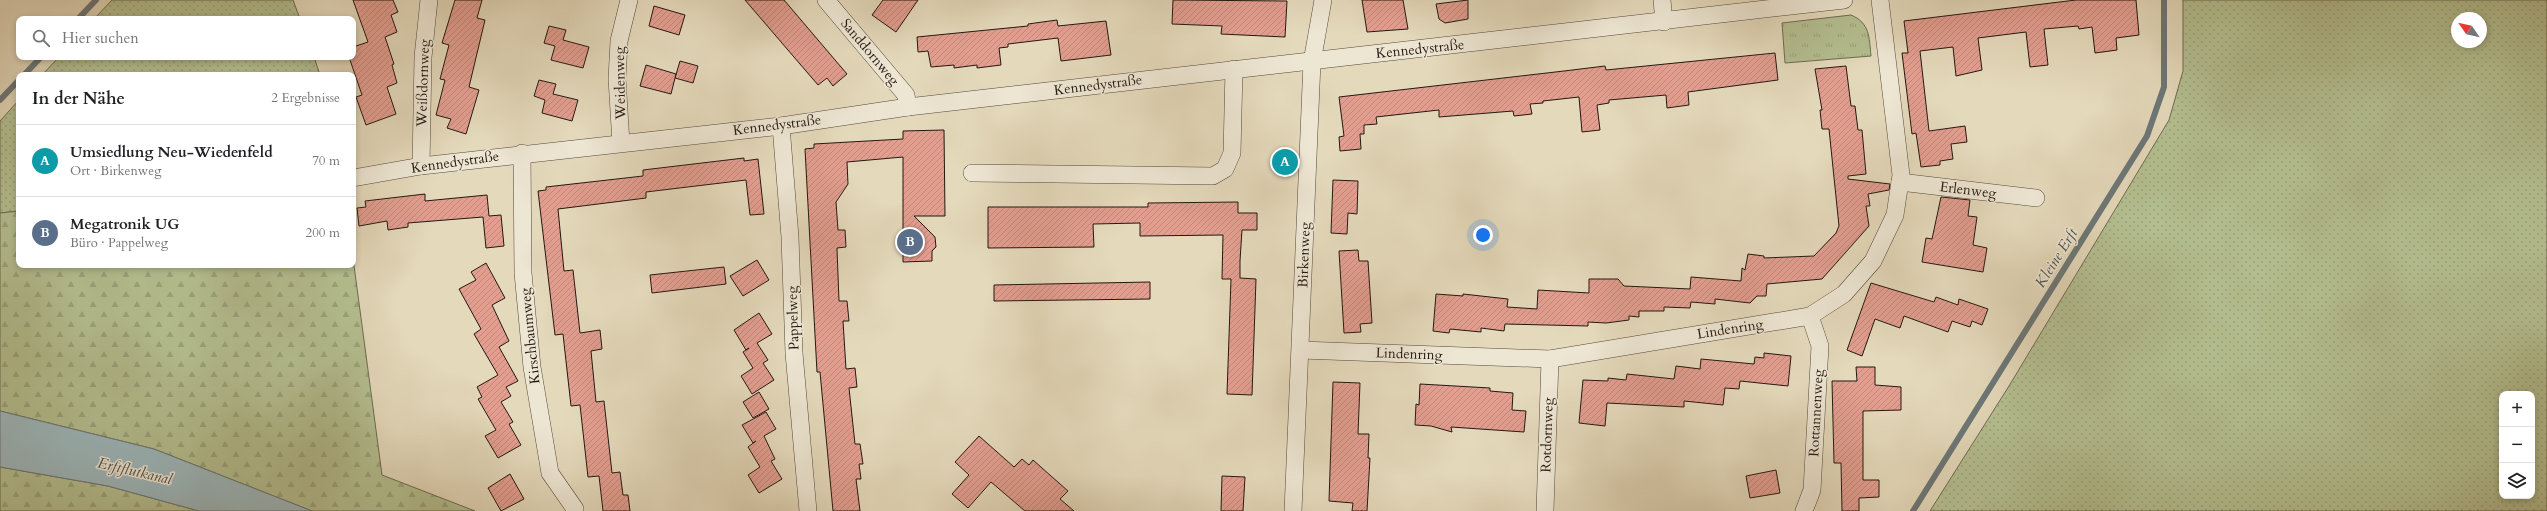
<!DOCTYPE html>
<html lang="de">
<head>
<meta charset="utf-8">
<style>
  :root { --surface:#fff; --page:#f6f6f6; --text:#202124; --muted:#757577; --line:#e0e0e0; --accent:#7c3aed }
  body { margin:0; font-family:Cardo,serif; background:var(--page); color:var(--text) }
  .controls { position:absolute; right:12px; bottom:12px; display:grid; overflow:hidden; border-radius:8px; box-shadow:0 2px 6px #0003 }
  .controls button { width:36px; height:36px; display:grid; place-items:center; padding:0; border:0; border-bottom:1px solid var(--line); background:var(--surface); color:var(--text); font:20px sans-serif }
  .compass { position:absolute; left:2451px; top:12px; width:36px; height:36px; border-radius:50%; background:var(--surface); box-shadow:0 2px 6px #0003; rotate:304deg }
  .you { position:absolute; left:1483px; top:235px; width:14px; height:14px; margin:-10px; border:3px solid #fff; border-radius:50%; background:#1a73e8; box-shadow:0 0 0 6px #1a73e833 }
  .badge { display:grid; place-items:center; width:26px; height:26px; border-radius:50%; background:var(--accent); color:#fff; font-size:13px; font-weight:700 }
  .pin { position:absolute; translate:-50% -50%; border:2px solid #fff; box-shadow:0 1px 4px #0006 }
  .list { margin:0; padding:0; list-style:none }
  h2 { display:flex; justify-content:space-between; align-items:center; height:52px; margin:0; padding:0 16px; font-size:17px }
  h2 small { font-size:13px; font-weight:400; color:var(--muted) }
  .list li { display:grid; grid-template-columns:26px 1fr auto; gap:12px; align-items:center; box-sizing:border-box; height:72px; padding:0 16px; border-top:1px solid var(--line) }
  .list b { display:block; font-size:15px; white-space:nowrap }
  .list p { margin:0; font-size:13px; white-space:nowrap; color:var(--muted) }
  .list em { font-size:13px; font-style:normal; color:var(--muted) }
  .icon { flex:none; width:22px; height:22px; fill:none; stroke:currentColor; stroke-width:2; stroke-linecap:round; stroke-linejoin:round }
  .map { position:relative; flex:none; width:2547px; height:511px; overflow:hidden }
  .search { position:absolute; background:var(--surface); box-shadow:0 2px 6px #0003; left:16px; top:16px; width:340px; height:44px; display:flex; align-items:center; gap:10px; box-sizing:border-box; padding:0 14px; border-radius:8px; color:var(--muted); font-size:15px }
  .panel { position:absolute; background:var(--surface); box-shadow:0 2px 6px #0003; left:16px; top:72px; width:340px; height:196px; border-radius:8px }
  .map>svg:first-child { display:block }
  .grass { fill:url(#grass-dots); stroke:#6c6b51; fill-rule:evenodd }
  .forest { fill:url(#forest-firs); stroke:#6c6b51 }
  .park { fill:url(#park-tufts); stroke:#6c6b51 }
  .water { fill:#9cb7bc; stroke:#6c7778 }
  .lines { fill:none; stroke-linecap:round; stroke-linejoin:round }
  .stream { stroke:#6c7778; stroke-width:6 }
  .building { fill:url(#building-hatch); stroke:#241711 }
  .minor-casing { stroke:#54483c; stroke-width:18 }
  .minor { stroke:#ede6d3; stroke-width:17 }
  .labels { text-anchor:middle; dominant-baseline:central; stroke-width:3; stroke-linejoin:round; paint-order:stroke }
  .street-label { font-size:14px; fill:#241711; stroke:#ede6d3 }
  .water-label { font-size:15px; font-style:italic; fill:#4e4f4d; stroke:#ede6d3 }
</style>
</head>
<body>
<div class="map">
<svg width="2547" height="511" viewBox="0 0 2547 511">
  <defs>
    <pattern id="grass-dots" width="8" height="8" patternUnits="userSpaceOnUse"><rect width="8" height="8" fill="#b4bf91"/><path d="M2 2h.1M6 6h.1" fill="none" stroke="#9ba37c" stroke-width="1.8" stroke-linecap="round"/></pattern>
    <pattern id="forest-firs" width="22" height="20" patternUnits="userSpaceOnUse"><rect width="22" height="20" fill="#b4bf91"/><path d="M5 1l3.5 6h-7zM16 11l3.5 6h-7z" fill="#9ba37c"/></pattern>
    <pattern id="park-tufts" width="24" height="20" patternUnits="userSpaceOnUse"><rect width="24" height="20" fill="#b4bf91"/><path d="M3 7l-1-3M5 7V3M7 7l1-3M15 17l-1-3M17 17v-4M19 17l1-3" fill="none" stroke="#9ba37c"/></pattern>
    <pattern id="building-hatch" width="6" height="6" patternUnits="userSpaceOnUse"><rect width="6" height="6" fill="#e39e90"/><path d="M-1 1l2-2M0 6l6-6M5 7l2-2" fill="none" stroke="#c3877b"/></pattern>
  </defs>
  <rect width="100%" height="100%" fill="#e4d9bb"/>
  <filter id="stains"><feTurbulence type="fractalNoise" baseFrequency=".005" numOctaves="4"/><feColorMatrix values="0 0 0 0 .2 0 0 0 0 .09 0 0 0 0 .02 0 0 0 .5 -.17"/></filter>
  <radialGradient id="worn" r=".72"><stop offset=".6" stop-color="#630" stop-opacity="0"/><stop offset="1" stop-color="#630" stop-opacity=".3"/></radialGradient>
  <g class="grass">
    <polygon points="112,0 293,0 300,19 94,19"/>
    <path d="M 2183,0 L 2547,0 L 2547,511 L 1930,511 L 2009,386 L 2169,120 L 2183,71 ZM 2457,18 L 2481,18 L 2481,42 L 2457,42 ZM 2502,394 L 2532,394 L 2532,496 L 2502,496 Z"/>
    <polygon points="59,57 314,57 320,75 42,75"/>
    <polygon points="19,100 19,211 0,213 0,121"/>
  </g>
  <g class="forest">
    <polygon points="19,211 19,265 353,265 353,258 382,475 475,511 312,511 154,449 0,411 0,213"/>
    <polygon points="0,467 108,486 199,511 0,511"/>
  </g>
  <path class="park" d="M 1851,15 C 1870,23 1869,37 1871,56 L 1785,63 L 1782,23 Z"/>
  <polygon class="water" points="0,411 154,449 312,511 199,511 108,486 0,467"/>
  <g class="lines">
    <g class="stream">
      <polyline points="78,19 96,0"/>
      <polyline points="24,75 41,57"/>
      <polyline points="0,100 19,80"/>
      <polyline points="1913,511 2147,136 2164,87 2164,0"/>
    </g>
  </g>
  <g class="building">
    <polygon points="353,0 393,0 398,12 391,15 397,32 385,37 394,64 392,65 397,83 387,87 396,114 366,125 356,97 362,95 349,57 353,57 353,47 368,42"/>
    <polygon points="455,0 482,0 477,18 485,20 469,87 479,90 466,134 447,128 451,119 436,115 445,80 440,79 449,45 442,43"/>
    <polygon points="745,0 784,0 847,74 833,86 827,78 818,85"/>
    <polygon points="883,0 918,0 896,32 872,15"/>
    <polygon points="1173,0 1287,1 1285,37 1221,34 1222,26 1172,24"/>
    <polygon points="1362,0 1403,0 1408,29 1367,32"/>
    <polygon points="1468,0 1468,19 1445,23 1439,19 1436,4"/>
    <polygon points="2076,0 2136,0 2139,35 2116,38 2117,50 2095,53 2092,27 2079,29 2078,26 2044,29 2048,65 2030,67 2026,32 1978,38 1982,70 1956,76 1953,47 1920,51 1929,131 1965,126 1967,142 1951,144 1953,159 1940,161 1940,165 1921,167 1916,133 1912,134 1902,53 1908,53 1904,21"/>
    <polygon points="654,6 685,15 679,35 649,26"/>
    <polygon points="1057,20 1058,26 1106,21 1111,55 1061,61 1058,38 1008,44 1008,47 999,48 1001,65 977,68 977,65 954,68 954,65 931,67 928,51 918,52 917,37 1028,26 1028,24"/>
    <polygon points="549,26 566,30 563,40 589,47 583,68 551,60 555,46 544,43"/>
    <polygon points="1775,53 1778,80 1688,92 1689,105 1667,108 1666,95 1609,100 1609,103 1597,105 1600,130 1582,132 1579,97 1543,101 1543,103 1530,104 1532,114 1514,116 1513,111 1439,117 1439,110 1376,117 1377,124 1364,125 1364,134 1360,134 1361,149 1340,151 1339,137 1344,136 1339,97 1564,71 1605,66 1606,70"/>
    <polygon points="680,61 698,66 693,83 675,78"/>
    <polygon points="646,65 676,74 671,94 640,86"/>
    <polygon points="1846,66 1851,106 1855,106 1858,130 1862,130 1866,174 1848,176 1848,179 1890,184 1889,190 1868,194 1870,206 1866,206 1869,226 1822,279 1767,284 1766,296 1757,296 1750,303 1715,299 1715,304 1691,302 1690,308 1664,307 1664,311 1639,311 1639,317 1629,316 1629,320 1606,323 1588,322 1588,326 1505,324 1504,331 1481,328 1481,332 1450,329 1449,333 1433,331 1436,294 1463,296 1463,294 1508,299 1507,307 1537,309 1538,290 1589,293 1589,279 1618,279 1624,286 1690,289 1691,277 1741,281 1742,268 1745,270 1748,254 1764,256 1764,258 1814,256 1836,233 1839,226 1829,129 1822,129 1820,110 1822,110 1815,69"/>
    <polygon points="539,80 556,84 553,94 578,100 572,121 542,113 545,100 534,96"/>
    <polygon points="944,130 945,216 914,216 935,237 936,247 932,251 932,261 903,262 903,157 847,162 848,184 836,202 838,230 845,230 846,247 837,248 838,275 839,301 847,301 849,321 843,321 846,369 855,368 857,387 849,388 855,444 860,444 863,464 859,464 861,479 856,479 860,511 833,511 820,372 817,372 805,149 814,148 814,144 903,139 903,131"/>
    <polygon points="744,158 744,161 758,159 764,214 750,215 746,180 646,192 646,198 558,209 564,271 573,270 580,333 600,330 602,349 591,351 596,402 604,401 612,473 620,472 623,495 628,495 630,511 603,511 599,476 588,477 580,405 571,406 563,334 555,335 538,191 546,190 546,187 643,176 643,170"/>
    <polygon points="1333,180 1358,181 1357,214 1348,213 1347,234 1331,233"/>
    <polygon points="425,194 425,201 487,195 489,216 501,215 504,246 486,248 483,217 408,223 408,227 388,230 387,221 359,226 357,208 366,207 365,201"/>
    <polygon points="1941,197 1970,200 1968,216 1977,217 1973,245 1987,248 1983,272 1922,262 1926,238 1932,239"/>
    <polygon points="1238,202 1238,213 1257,213 1257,230 1242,230 1240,261 1240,278 1256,279 1252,395 1227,394 1231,279 1222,279 1223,235 1140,236 1140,223 1093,224 1094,247 988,248 988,207 1148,207 1148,203"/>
    <polygon points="1358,250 1359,261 1368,261 1372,323 1360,324 1361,332 1344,333 1339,251"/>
    <polygon points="757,260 769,280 743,296 730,276"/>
    <polygon points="486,263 505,298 492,305 509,341 499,347 518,381 506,387 511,396 501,402 513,422 509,424 521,445 498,458 485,436 496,430 478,399 482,397 477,387 498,375 474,334 481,329 459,289 476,280 471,272"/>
    <polygon points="724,267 726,284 652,293 650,275"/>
    <polygon points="1150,282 1150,299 994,301 994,285"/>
    <polygon points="1871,283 1934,302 1936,297 1958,305 1959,299 1988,309 1982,325 1972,321 1970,327 1952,321 1948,332 1904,316 1900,328 1875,319 1862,356 1847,350"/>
    <polygon points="759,313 772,334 757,343 768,360 763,363 774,380 752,394 741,376 753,368 743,352 749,348 746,350 734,330"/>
    <polygon points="1764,353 1791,356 1788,386 1740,381 1739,389 1725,388 1723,405 1684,401 1684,407 1607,403 1605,426 1579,423 1583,380 1608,381 1608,378 1626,380 1627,374 1674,379 1676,366 1700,369 1701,359 1754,364 1755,357 1764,358"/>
    <polygon points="1856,367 1875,367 1875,385 1901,387 1901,410 1863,411 1863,480 1879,480 1879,497 1859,498 1859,511 1842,511 1841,463 1834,463 1832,381 1857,381"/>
    <polygon points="1333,382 1360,383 1358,434 1369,434 1368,458 1370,458 1367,511 1352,511 1353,503 1329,501"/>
    <polygon points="1420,384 1490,388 1490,391 1513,393 1512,410 1526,411 1524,432 1451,427 1452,432 1431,426 1415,425 1416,404 1419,405"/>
    <polygon points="759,392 769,409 753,418 743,402"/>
    <polygon points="766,412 776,429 764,436 775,459 771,461 782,479 759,493 748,475 760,467 748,447 756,441 753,443 742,425"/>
    <polygon points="979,436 1014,467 1022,459 1029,465 1033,460 1068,491 1060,499 1074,511 1025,511 991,482 968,508 952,494 969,475 955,462"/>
    <polygon points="1776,470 1780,493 1750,498 1746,476"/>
    <polygon points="510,474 524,499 501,511 488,488"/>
    <polygon points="1222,476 1245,477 1243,511 1221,511"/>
  </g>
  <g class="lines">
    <g class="minor-casing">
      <g id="minor">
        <polyline points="826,0 906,95 908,107"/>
        <polyline points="1662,0 1664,22"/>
        <polyline points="781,126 790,237 794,353 808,511"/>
        <polyline points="621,143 617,79 619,41 629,0"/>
        <polyline points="522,153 523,273 532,367 550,473 575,509"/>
        <polyline points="421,166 423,57 429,0"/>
        <polyline points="972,173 1213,176 1225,169 1232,153 1234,69"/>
        <polyline points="353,178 421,166 781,126 908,107 1844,0"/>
        <polyline points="1900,182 2036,198"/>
        <polyline points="1301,350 1550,359 1810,316 1844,294 1873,261 1895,215 1901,175 1880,0"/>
        <polyline points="1293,511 1312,62 1323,0"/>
        <polyline points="1545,511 1550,359"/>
        <polyline points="1804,511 1812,490 1820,346 1810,316"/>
      </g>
    </g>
    <use href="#minor" class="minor"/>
  </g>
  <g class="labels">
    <g class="street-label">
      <text transform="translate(1420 49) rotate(-6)">Kennedystraße</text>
      <text transform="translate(870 52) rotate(50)">Sanddornweg</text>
      <text transform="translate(423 83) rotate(-88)">Weißdornweg</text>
      <text transform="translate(620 83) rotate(-91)">Weidenweg</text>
      <text transform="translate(1098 85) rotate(-7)">Kennedystraße</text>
      <text transform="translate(777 125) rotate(-7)">Kennedystraße</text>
      <text transform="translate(455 162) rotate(-8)">Kennedystraße</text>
      <text transform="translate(1968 190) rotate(7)">Erlenweg</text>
      <text transform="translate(1304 255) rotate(-88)">Birkenweg</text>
      <text transform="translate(793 318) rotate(-92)">Pappelweg</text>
      <text transform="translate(1730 329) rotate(-9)">Lindenring</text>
      <text transform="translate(530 336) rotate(-96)">Kirschbaumweg</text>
      <text transform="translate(1409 354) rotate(2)">Lindenring</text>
      <text transform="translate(1816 413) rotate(-87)">Rottannenweg</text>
      <text transform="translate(1547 435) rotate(-88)">Rotdornweg</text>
    </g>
    <g class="water-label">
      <text transform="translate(2056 258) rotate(-58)">Kleine Erft</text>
      <text transform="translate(135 471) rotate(13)">Erftflutkanal</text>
    </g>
  </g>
  <rect width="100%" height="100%" filter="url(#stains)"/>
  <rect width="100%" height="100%" fill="url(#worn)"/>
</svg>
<div class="controls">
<button>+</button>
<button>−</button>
<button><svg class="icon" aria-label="layers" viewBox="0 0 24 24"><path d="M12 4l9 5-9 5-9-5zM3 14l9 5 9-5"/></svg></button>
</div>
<svg class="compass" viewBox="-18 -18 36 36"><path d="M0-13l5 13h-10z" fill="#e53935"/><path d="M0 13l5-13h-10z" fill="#757577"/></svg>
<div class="you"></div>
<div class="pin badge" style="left:1285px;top:162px;background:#0f9aa8">A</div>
<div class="pin badge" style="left:910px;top:242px;background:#5c6f8a">B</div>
<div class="search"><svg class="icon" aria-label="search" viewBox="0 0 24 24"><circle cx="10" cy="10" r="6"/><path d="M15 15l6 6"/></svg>Hier suchen</div>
<section class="panel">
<h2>In der Nähe<small>2 Ergebnisse</small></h2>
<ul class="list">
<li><span class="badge" style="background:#0f9aa8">A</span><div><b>Umsiedlung Neu-Wiedenfeld</b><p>Ort · Birkenweg</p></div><em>70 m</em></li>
<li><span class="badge" style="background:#5c6f8a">B</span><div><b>Megatronik UG</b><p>Büro · Pappelweg</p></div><em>200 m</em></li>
</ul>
</section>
</div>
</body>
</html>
